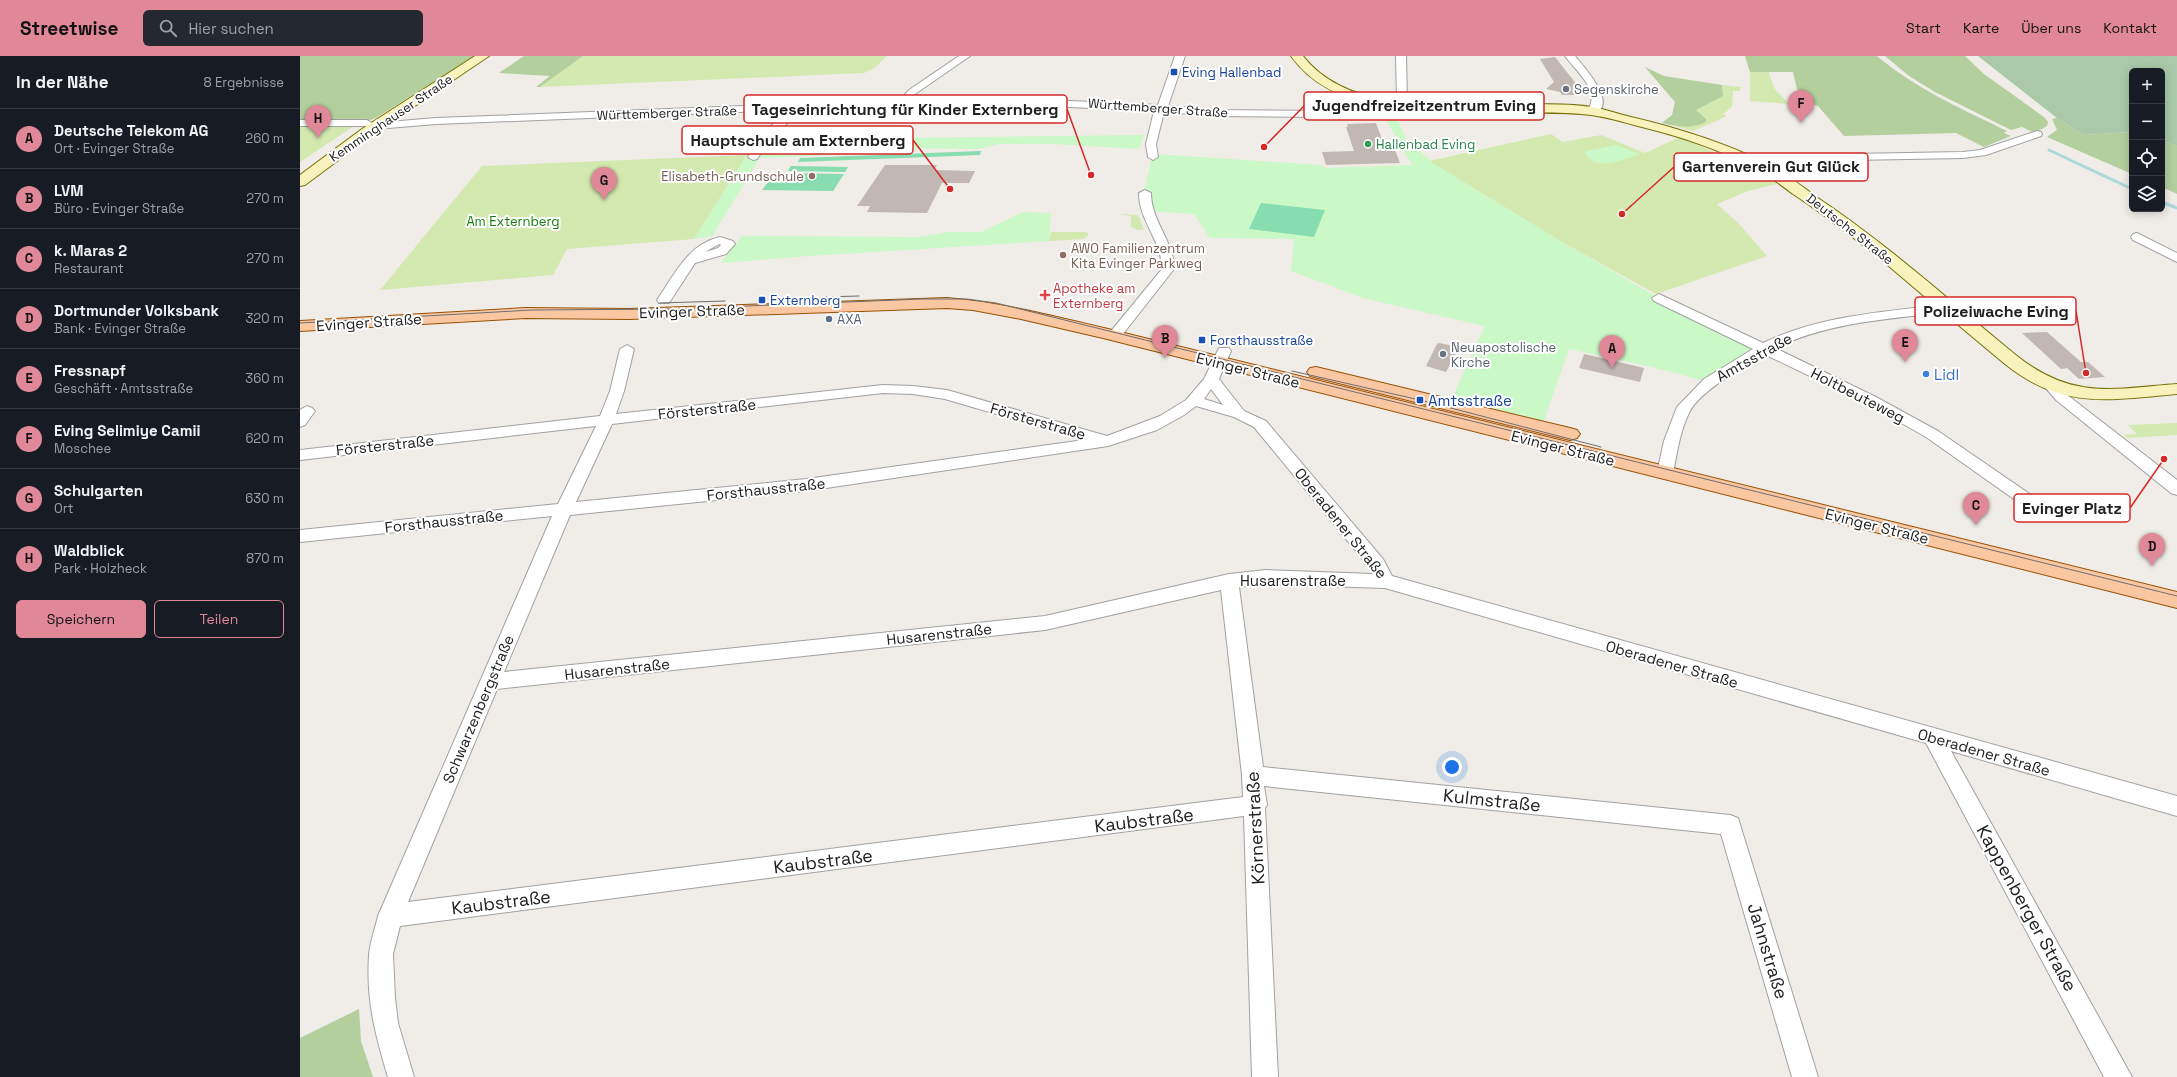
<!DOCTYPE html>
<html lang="de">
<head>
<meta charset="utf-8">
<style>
  :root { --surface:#171b24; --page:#242831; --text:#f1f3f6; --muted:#9ea1a6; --line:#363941; --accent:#e08897 }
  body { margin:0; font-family:"Space Grotesk",sans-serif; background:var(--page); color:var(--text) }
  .controls { position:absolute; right:12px; top:12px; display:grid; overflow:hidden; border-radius:6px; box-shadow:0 2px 10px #0003 }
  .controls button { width:36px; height:36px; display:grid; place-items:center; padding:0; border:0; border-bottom:1px solid var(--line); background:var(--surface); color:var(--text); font:20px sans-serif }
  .you { position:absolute; left:1152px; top:711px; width:14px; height:14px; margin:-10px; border:3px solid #fff; border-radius:50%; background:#1a73e8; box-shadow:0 0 0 6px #1a73e833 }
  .badge { display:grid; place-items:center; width:26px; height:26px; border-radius:50%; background:var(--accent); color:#111; font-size:13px; font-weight:700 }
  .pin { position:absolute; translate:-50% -33px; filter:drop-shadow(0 1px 2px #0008) }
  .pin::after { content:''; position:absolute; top:21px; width:14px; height:12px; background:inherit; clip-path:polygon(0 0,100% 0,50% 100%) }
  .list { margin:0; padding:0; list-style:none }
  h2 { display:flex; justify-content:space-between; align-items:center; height:52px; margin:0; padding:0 16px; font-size:17px }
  h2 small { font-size:13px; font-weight:400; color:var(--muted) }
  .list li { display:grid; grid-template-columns:26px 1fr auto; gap:12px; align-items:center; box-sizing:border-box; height:60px; padding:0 16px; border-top:1px solid var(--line) }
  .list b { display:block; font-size:15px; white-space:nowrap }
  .list p { margin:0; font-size:13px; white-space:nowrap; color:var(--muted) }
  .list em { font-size:13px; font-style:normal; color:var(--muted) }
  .actions { display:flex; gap:8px; padding:12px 16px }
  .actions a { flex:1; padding:9px 0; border:1px solid var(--accent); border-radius:6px; text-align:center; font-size:14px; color:var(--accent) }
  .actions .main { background:var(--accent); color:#111 }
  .icon { flex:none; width:22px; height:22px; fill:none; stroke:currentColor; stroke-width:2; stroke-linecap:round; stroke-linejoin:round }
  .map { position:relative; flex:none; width:1877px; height:1021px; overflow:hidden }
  header { display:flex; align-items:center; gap:24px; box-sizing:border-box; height:56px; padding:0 20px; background:var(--accent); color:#111 }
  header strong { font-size:19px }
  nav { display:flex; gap:22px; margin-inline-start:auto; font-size:14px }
  .search { width:280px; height:36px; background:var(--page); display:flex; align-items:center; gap:10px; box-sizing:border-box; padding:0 14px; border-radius:6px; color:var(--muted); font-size:15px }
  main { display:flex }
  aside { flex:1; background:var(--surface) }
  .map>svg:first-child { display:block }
  .grass { fill:#d4e9af }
  .forest { fill:#b3cf9d }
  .cemetery { fill:#a9c9a9 }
  .park { fill:#caf8c6 }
  .pitch { fill:#87ddaf }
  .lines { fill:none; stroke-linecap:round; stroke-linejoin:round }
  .stream { stroke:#a9d9dd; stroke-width:3 }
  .building { fill:#c1b7b3 }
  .street-casing { stroke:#a1a1a1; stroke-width:2 }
  .secondary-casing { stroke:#777208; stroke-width:2 }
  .primary-casing { stroke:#995104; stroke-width:2 }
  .street { fill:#fff; fill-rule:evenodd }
  .secondary { fill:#f8f2bd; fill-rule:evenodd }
  .primary { fill:#fac7a3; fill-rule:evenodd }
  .tram { stroke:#6e6e6e; stroke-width:1 }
  .transit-dot { fill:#1a4fb4; stroke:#fff; stroke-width:1.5 }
  .worship-dot { fill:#6b7280; stroke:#fff; stroke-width:1.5 }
  .leisure-dot { fill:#2e9e5b; stroke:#fff; stroke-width:1.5 }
  .education-dot { fill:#8d6e63; stroke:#fff; stroke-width:1.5 }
  .health-dot { fill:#e0444e; stroke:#fff; stroke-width:1.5 }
  .service-dot { fill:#5c6f8a; stroke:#fff; stroke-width:1.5 }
  .shop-dot { fill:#3f7fe0; stroke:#fff; stroke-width:1.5 }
  .labels { text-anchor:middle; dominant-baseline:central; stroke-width:4; stroke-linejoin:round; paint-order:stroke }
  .far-transit-label { font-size:13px; fill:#164399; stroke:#fff; text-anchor:start }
  .far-worship-label { font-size:13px; fill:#5b616d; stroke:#fff; text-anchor:start }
  .far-street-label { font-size:13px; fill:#202020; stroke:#fff }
  .far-leisure-label { font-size:13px; fill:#27864d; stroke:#fff; text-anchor:start }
  .far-education-label { font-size:13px; fill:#785e54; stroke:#fff; text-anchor:end }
  .far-park-label { font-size:13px; fill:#167e0f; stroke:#fff }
  .far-health-label { font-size:13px; fill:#be3a42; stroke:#fff; text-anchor:start }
  .far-service-label { font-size:13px; fill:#4e5e75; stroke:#fff; text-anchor:start }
  .street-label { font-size:15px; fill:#202020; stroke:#fff }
  .shop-label { font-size:15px; fill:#366cbe; stroke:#fff; text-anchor:start }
  .transit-label { font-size:15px; fill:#164399; stroke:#fff; text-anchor:start }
  .near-street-label { font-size:18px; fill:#202020; stroke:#fff }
  .leader { fill:none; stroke:#d62828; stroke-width:1.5 }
  .callout-dot { fill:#d62828; stroke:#fff; stroke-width:1.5 }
  .callout { fill:#fff; stroke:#d62828; stroke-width:1.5 }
  .callout-label { font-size:16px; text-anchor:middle; font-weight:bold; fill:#202020 }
</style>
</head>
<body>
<header>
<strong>Streetwise</strong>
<div class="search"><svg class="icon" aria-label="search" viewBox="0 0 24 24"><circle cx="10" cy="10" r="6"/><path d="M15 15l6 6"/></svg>Hier suchen</div>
<nav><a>Start</a><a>Karte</a><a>Über uns</a><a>Kontakt</a></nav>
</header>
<main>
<aside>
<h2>In der Nähe<small>8 Ergebnisse</small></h2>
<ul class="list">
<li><span class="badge">A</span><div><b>Deutsche Telekom AG</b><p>Ort · Evinger Straße</p></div><em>260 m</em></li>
<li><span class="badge">B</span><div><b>LVM</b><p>Büro · Evinger Straße</p></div><em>270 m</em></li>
<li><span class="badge">C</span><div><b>k. Maras 2</b><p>Restaurant</p></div><em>270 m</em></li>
<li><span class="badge">D</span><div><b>Dortmunder Volksbank</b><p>Bank · Evinger Straße</p></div><em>320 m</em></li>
<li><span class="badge">E</span><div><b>Fressnapf</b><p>Geschäft · Amtsstraße</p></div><em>360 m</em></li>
<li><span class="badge">F</span><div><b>Eving Selimiye Camii</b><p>Moschee</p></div><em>620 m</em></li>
<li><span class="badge">G</span><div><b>Schulgarten</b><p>Ort</p></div><em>630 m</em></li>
<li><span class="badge">H</span><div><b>Waldblick</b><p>Park · Holzheck</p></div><em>870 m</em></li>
</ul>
<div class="actions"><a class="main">Speichern</a><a>Teilen</a></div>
</aside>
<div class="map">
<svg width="1877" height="1021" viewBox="0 0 1877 1021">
  <rect width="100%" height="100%" fill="#f0ece7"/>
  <g class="grass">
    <polygon points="283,0 587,0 575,12 564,17 240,31"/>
    <polygon points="1450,16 1469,16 1474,32 1489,48 1450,45"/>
    <path d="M 1422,29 L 1441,31 L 1440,35 L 1433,35 L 1432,51 L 1423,58 L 1426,60 L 1425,61 L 1393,75 L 1362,67 C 1379,71 1390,73 1406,65 L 1406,63 L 1396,54 L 1423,40 Z"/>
    <polygon points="1028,35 1057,47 1058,48 1043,54 1025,55 1013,36"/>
    <polygon points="0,70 54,70 0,106"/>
    <polygon points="1251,78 1263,86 1301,79 1345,97 1380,81 1428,102 1477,128 1448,135 1417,148 1439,168 1467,200 1356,238 1262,186 1129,105"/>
    <polygon points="447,99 394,183 267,193 253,219 80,234 182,110"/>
    <polygon points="818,158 838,159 844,174 837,174 831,171 831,160"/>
    <polygon points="751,176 786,176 789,179 783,183 749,185"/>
    <polygon points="1877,367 1877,379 1827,382 1824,379 1837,378 1828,369"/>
  </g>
  <g class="forest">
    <polygon points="0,0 174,0 76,62 65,66 0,65"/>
    <polygon points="224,0 283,0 240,31 236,31 250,20 199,17"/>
    <path d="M 1445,0 L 1577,0 C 1616,33 1662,53 1707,75 L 1704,77 L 1711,80 L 1684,91 L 1656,77 L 1544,80 L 1518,50 L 1512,48 L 1497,33 L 1493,16 L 1450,16 Z"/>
    <polygon points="1585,0 1665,0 1684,18 1744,61 1748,66 1747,70 1735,77 1722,71 1711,74 1635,36 1609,20"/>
    <path d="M 1345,11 L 1364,20 L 1422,29 L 1423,40 L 1396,54 L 1406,63 L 1406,66 C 1390,73 1379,71 1362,67 L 1372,59 L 1375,46 Z"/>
    <polygon points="1757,62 1784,79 1832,76 1832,118 1747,81 1757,74 1752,63"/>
    <polygon points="1862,85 1877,90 1877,138 1862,131"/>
    <polygon points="59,953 61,985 73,1021 0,1021 0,982"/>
  </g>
  <polygon class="cemetery" points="1678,0 1877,0 1877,90 1862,85 1862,15 1832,15 1832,76 1784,79 1757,62"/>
  <g class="park">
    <path d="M 1085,62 L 1097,62 L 1106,83 L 1134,108 L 1262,186 L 1359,242 L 1464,292 L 1409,326 L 1352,311 L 1269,293 L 1243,367 L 1151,344 L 1185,270 L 1066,243 L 991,215 L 994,183 L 910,182 L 894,158 L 845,155 C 842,136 849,116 853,98 L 1020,109 L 1025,112 L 1112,109 Z"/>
    <polygon points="844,79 839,93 755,88 698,88 679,93 570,92 553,98 460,102 412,180 394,183 447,99 454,99 464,94 543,90 595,82"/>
    <path d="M 1316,89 L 1340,98 C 1325,103 1296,117 1285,97 L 1286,95 Z"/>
    <polygon points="723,156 751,157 749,185 509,200 421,207 442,180 619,181 647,176 681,176"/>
  </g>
  <g class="pitch">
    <polygon points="681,95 680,99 498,106 500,102"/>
    <polygon points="491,110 548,111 545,116 488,115"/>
    <polygon points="475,117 544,118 533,135 462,134"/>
    <polygon points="961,147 1025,154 1014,181 949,173"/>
  </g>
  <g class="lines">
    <g class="stream">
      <polyline points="1749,94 1832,133"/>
      <polyline points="1862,146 1877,152"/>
    </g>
  </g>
  <g class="building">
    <polygon points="1255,1 1285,39 1262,39 1260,36 1246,33 1254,26 1240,3"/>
    <polygon points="1076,67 1086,94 1095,94 1100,107 1026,109 1022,96 1054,95 1046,71 1048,71 1047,68"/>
    <polygon points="585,109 637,109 634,114 675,115 669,127 642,127 627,157 567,156 570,150 557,150"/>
    <polygon points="1747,276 1781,306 1788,306 1805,321 1779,323 1767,312 1761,313 1722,277"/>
    <polygon points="1139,287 1159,291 1146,316 1126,310 1137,288"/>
    <polygon points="1284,298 1344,312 1340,326 1279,312"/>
  </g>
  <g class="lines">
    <g class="street-casing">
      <g id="street">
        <polygon points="659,0 670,0 615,38 611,44 704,42 858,49 875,0 885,0 868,50 917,54 1026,55 1051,53 1074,43 1079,46 1057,58 1026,61 917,60 864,56 856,88 858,101 853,104 848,101 846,88 854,55 704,48 503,54 473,79 457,103 453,104 448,101 465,75 490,54 136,68 76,73 71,70 76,67 136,62 600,44 609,34"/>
        <polygon points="1096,0 1106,0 1107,46 1102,49 1097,46"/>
        <path d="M 1265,0 L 1275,0 C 1284,11 1321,51 1292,58 L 1287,55 C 1302,36 1277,16 1265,0 Z"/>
        <polygon points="0,64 67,64 72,67 67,70 0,70"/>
        <polygon points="1737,75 1741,76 1742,78 1741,80 1686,99 1663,102 1494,105 1454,109 1448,106 1454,103 1494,99 1663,96 1680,94"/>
        <path d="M 845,134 L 851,137 C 851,165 874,185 874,213 L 819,283 L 814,284 L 807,280 L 862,213 C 862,185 839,165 839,137 Z"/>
        <polygon points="1837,177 1877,197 1877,206 1833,184 1831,181 1833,178"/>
        <path d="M 420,181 L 433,185 L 435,188 L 426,198 L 395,207 L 369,247 L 359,247 L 357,244 C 375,218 388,188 420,181 ZM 419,188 L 421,189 L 418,192 L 405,196 Z"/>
        <path d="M 1359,238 L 1463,287 C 1521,259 1585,256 1648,248 L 1653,249 L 1655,252 L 1653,255 L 1648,256 C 1589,263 1529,266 1475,292 L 1576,341 L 1638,375 L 1750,452 L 1753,456 L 1750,460 L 1744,462 L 1738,460 L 1626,381 L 1566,347 L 1464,298 C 1444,311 1399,335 1389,357 C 1380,375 1377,397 1373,417 L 1371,421 L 1365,422 L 1359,421 L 1357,417 L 1364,385 L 1377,351 L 1404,323 L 1453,293 L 1354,245 L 1352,242 Z"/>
        <path d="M 327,289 L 334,293 L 324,335 L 316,358 L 583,329 L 613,330 L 647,334 L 807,380 L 860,360 L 886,344 L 904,323 L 919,292 L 929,292 L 931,295 L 919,323 L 944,355 L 966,365 L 1083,503 L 1092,520 L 1877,740 L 1877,760 L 1651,695 L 1832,1021 L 1804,1021 L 1626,687 L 1085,532 L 966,528 L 939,531 L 963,711 L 1430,759 L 1438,762 L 1518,1021 L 1492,1021 L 1421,778 L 964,730 L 967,749 L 965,752 L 978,1021 L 952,1021 L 944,760 L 100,870 L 93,898 L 95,942 L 98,967 L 114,1021 L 88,1021 C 75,978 66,944 69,899 C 70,886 75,873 78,860 L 252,460 L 0,486 L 0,474 L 258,448 L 296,370 L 0,404 L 0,394 L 300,360 L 310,335 L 320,293 ZM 911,333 L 923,349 L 904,343 ZM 583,337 L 613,338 L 645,343 L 784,384 L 506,423 L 276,446 L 312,368 ZM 896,350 L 934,361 L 954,371 L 1069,511 L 1073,518 L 966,514 L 929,518 L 745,560 L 204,616 L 270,459 L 506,435 L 808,390 L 857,374 L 884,359 ZM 921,534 L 942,719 L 943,741 L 108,846 L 197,633 L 745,574 Z"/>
        <polygon points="1751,326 1756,327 1766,338 1877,424 1877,439 1871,437 1756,344 1744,330 1746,327"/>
        <polygon points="7,350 12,352 15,355 5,369 0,371 0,354"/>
      </g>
    </g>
    <g class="secondary-casing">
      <g id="secondary">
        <polygon points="175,0 189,0 72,79 5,129 0,130 0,119 62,73"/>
        <path d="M 991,0 L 1003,0 C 1062,76 1209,39 1292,51 C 1305,53 1318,58 1331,61 C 1378,72 1425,87 1468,108 C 1485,117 1500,129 1515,140 C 1586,187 1651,246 1717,300 C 1773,344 1812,333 1877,328 L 1877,338 C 1809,344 1762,354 1705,308 C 1664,274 1624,240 1584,206 C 1554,182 1525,159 1493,138 C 1482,130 1471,121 1460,115 C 1423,94 1379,80 1338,70 C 1323,66 1307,61 1291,59 C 1203,48 1050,83 991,0 Z"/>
      </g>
    </g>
    <g class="primary-casing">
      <g id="primary">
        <path d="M 647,242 C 700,246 752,260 804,272 L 1877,536 L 1877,552 L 803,282 L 721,263 L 673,254 L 647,252 L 329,263 L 226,262 L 0,275 L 0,265 L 226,252 L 329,253 Z"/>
        <polygon points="1016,311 1270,372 1277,374 1280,378 1277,382 1270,384 1010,320 1007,316 1010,312"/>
      </g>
    </g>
    <use href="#street" class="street"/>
    <use href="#secondary" class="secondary"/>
    <use href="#primary" class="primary"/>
    <g class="tram">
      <polyline points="523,241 559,240"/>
      <polyline points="359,247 425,245"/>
      <polyline points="0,267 232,254 372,253 622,243 667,243 696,247 1877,540"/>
      <polyline points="992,315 1120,344 1301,391"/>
    </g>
  </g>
  <g class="transit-dot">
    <rect x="870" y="12" width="8" height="8" rx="2"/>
    <rect x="458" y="240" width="8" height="8" rx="2"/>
    <rect x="898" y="280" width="8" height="8" rx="2"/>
    <rect x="1116" y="340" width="8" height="8" rx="2"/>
  </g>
  <g class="worship-dot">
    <circle cx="1266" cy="33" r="4"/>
    <circle cx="1143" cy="298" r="4"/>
  </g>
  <circle class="leisure-dot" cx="1068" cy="88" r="4"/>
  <g class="education-dot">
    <circle cx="512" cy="120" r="4"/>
    <circle cx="763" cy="199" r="4"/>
  </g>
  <path class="health-dot" d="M743 233h4v4h4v4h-4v4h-4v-4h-4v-4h4z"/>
  <circle class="service-dot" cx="529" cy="263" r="4"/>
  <circle class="shop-dot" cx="1626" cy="318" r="4"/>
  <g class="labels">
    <g class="far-transit-label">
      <text x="882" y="16">Eving Hallenbad</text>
      <text x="470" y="244">Externberg</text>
      <text x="910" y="284">Forsthausstraße</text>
    </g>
    <g class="far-worship-label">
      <text x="1274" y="33">Segenskirche</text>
      <text x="1151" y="291">Neuapostolische<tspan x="1151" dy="15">Kirche</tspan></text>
    </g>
    <g class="far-street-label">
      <text transform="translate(858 52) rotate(4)">Württemberger Straße</text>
      <text transform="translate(367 57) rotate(-2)">Württemberger Straße</text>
      <text transform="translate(91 62) rotate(-34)">Kemminghauser Straße</text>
      <text transform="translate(1550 173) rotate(38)">Deutsche Straße</text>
    </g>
    <g class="far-leisure-label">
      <text x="1076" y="88">Hallenbad Eving</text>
    </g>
    <g class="far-education-label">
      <text x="504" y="120">Elisabeth-Grundschule</text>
      <text x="771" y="192" text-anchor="start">AWO Familienzentrum<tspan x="771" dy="15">Kita Evinger Parkweg</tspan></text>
    </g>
    <g class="far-park-label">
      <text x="213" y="165">Am Externberg</text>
    </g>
    <g class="far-health-label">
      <text x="753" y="232">Apotheke am<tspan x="753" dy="15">Externberg</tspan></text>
    </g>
    <g class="far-service-label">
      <text x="537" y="263">AXA</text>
    </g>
    <g class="street-label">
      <text transform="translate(392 255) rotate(-2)">Evinger Straße</text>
      <text transform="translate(69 266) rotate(-4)">Evinger Straße</text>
      <text transform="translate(1454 301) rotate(-29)">Amtsstraße</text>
      <text transform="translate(948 314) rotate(14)">Evinger Straße</text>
      <text transform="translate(1558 339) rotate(27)">Holtbeuteweg</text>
      <text transform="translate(407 353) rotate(-6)">Försterstraße</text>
      <text transform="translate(738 365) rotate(16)">Försterstraße</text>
      <text transform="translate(85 389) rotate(-6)">Försterstraße</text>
      <text transform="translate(1263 392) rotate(14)">Evinger Straße</text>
      <text transform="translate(466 433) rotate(-6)">Forsthausstraße</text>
      <text transform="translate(144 465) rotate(-6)">Forsthausstraße</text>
      <text transform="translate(1041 467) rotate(51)">Oberadener Straße</text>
      <text transform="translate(1577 470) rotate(14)">Evinger Straße</text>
      <text x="993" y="524">Husarenstraße</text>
      <text transform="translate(639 578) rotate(-6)">Husarenstraße</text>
      <text transform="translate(1372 608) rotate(16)">Oberadener Straße</text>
      <text transform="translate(317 613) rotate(-6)">Husarenstraße</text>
      <text transform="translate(178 653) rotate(-67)">Schwarzenbergstraße</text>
      <text transform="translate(1684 696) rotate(16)">Oberadener Straße</text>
    </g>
    <g class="shop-label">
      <text x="1634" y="318">Lidl</text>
    </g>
    <g class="transit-label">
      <text x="1128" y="344">Amtsstraße</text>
    </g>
    <g class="near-street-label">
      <text transform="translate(1192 744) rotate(6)">Kulmstraße</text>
      <text transform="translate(844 764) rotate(-7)">Kaubstraße</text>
      <text transform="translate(955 772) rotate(-93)">Körnerstraße</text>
      <text transform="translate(523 805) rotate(-7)">Kaubstraße</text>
      <text transform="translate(201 846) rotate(-7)">Kaubstraße</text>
      <text transform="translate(1727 852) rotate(61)">Kappenberger Straße</text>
      <text transform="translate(1468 895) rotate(73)">Jahnstraße</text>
    </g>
  </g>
  <path class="leader" d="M964 91L1004 50M791 119L767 53M650 133L613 84M1322 158L1374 111M1786 317L1776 255M1864 403L1830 452"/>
  <g class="callout-dot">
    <circle cx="964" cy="91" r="4"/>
    <circle cx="791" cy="119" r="4"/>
    <circle cx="650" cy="133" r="4"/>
    <circle cx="1322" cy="158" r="4"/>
    <circle cx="1786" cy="317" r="4"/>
    <circle cx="1864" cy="403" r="4"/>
  </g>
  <g class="callout">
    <rect x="1004" y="36" width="240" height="28" rx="4"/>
    <rect x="444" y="39" width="323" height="28" rx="4"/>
    <rect x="382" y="70" width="231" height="28" rx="4"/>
    <rect x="1374" y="97" width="194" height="28" rx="4"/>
    <rect x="1615" y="241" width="161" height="28" rx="4"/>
    <rect x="1714" y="438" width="116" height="28" rx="4"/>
  </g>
  <g class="callout-label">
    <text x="1124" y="55">Jugendfreizeitzentrum Eving</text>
    <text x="605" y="59">Tageseinrichtung für Kinder Externberg</text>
    <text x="498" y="90">Hauptschule am Externberg</text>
    <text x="1471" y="116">Gartenverein Gut Glück</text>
    <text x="1696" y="261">Polizeiwache Eving</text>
    <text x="1772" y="458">Evinger Platz</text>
  </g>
</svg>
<div class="controls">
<button>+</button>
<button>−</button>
<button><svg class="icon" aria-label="locate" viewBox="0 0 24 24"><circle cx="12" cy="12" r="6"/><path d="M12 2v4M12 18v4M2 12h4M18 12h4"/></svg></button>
<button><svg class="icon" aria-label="layers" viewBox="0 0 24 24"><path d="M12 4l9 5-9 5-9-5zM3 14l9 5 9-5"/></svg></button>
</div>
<div class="you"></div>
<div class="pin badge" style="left:1312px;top:312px">A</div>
<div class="pin badge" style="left:865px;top:302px">B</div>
<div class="pin badge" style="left:1676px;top:469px">C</div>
<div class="pin badge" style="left:1852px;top:510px">D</div>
<div class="pin badge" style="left:1605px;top:306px">E</div>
<div class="pin badge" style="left:1501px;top:67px">F</div>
<div class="pin badge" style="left:304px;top:144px">G</div>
<div class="pin badge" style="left:18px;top:82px">H</div>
</div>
</main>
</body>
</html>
